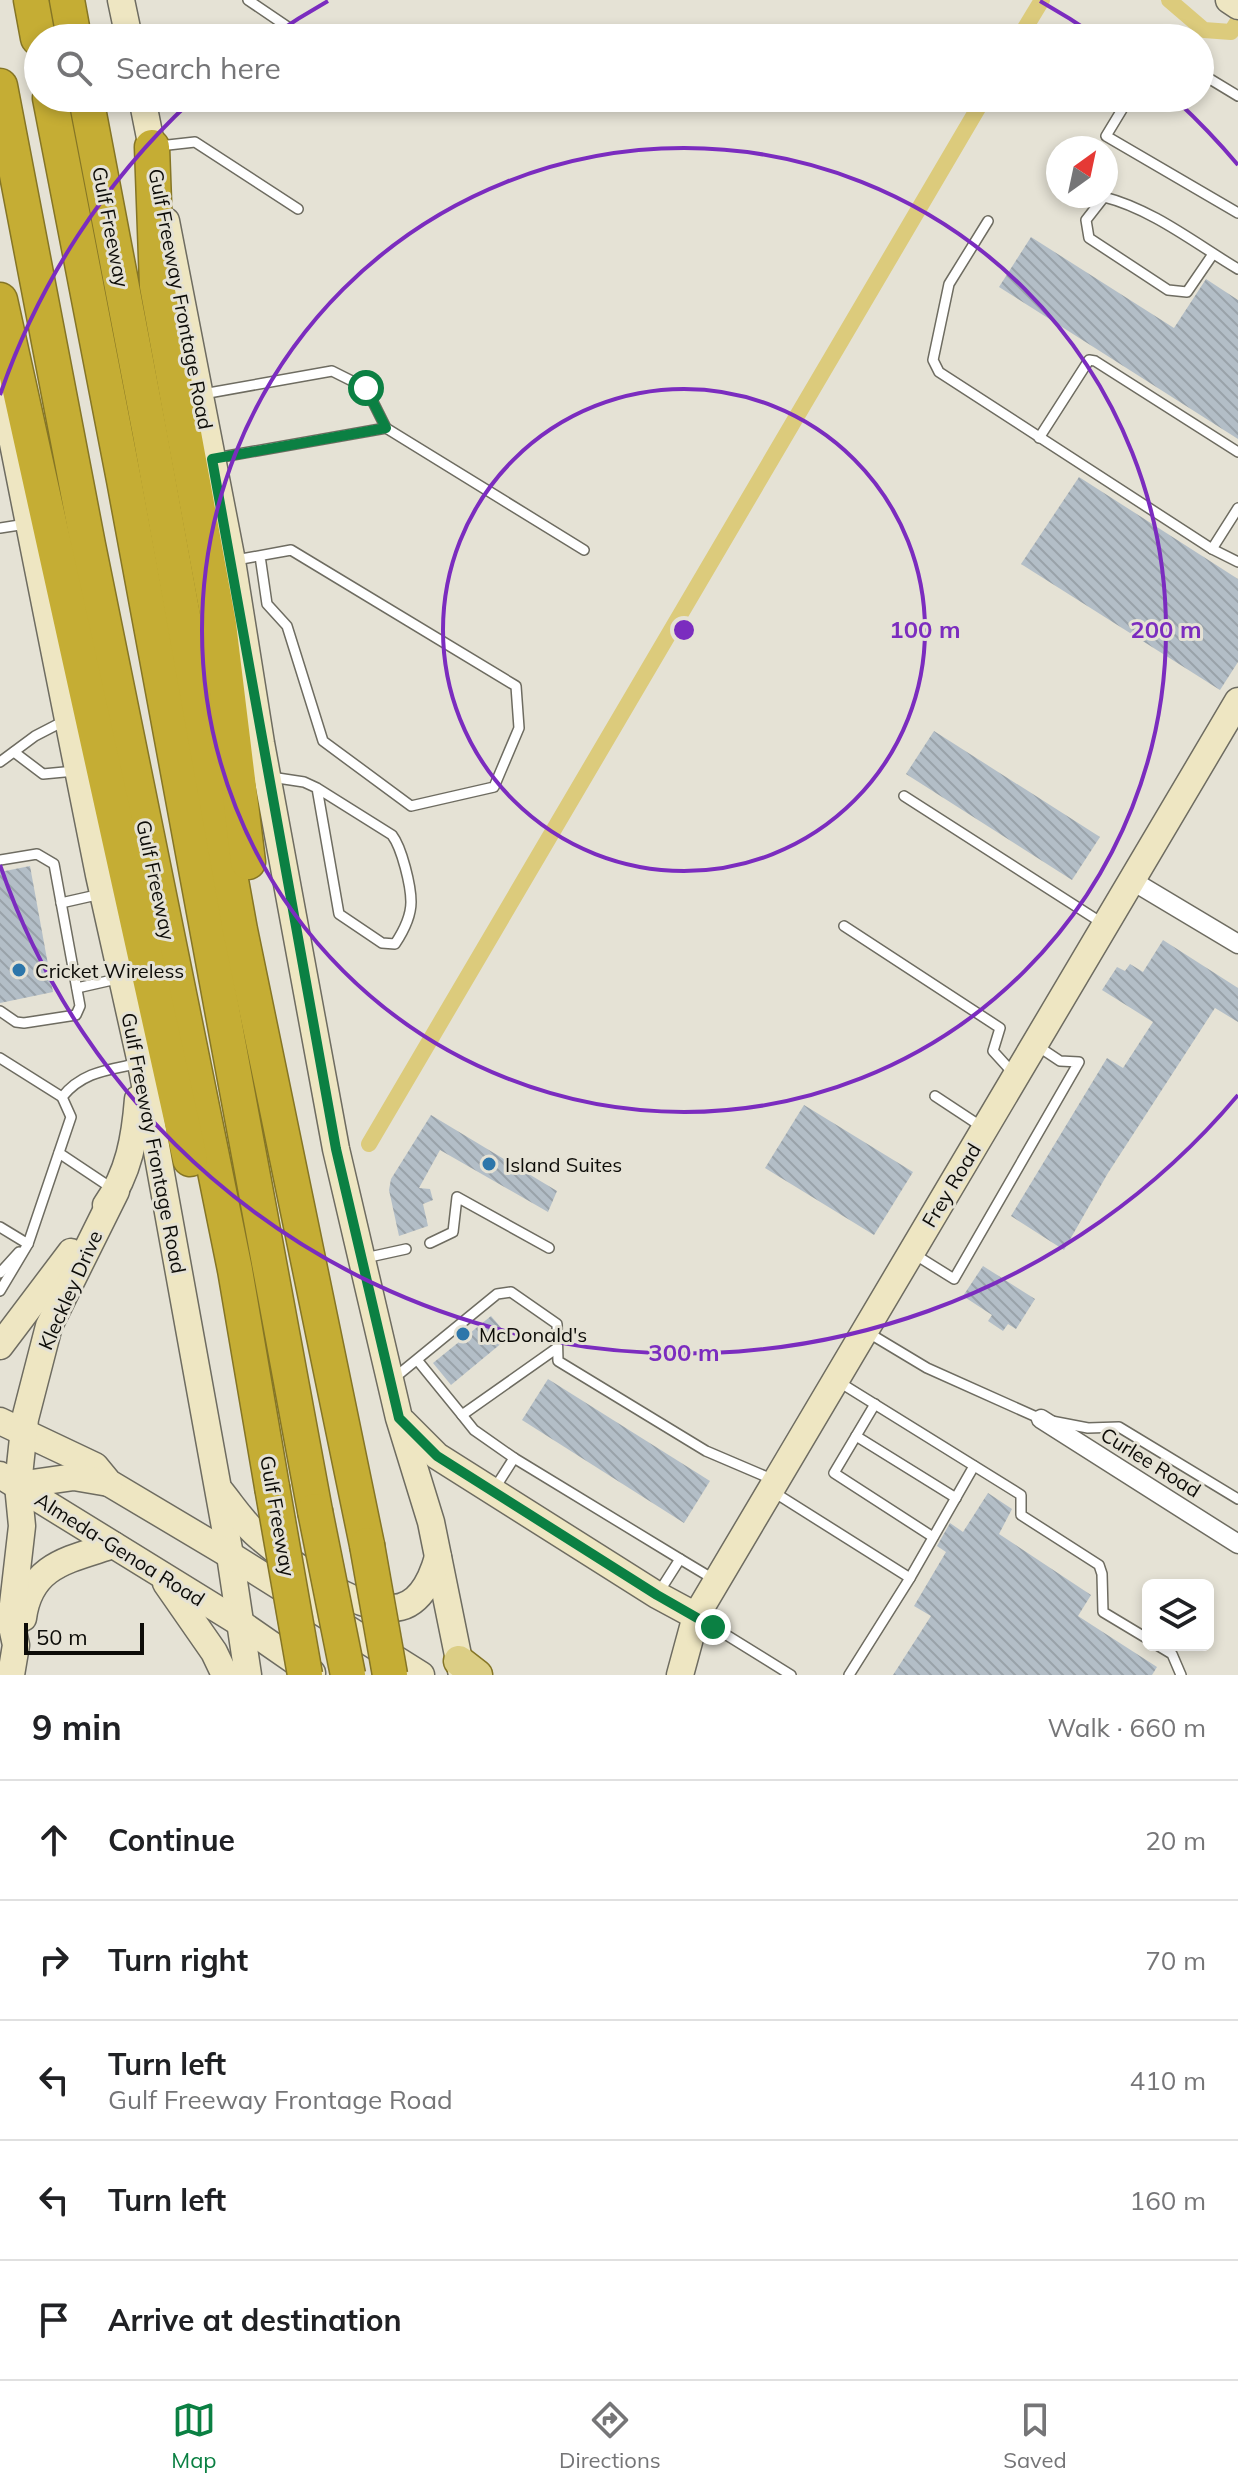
<!DOCTYPE html>
<html lang="en">
<head>
<meta charset="utf-8">
<style>
  :root { --surface:#fff; --page:#f2f2f2; --text:#202124; --muted:#757577; --line:#e0e0e0; --accent:#0b8043 }
  body { margin:0; font-family:Mulish,sans-serif; background:var(--page); color:var(--text) }
  .controls { position:absolute; right:24px; bottom:24px; display:grid; overflow:hidden; border-radius:12px; box-shadow:0 4px 12px #0003 }
  .controls button { width:72px; height:72px; display:grid; place-items:center; padding:0; border:0; border-bottom:2px solid var(--line); background:var(--surface); color:var(--text); font:40px sans-serif }
  .compass { position:absolute; left:1046px; top:136px; width:72px; height:72px; border-radius:50%; background:var(--surface); box-shadow:0 4px 12px #0003; rotate:33deg }
  .scale { position:absolute; left:24px; bottom:20px; width:120px; box-sizing:border-box; padding-left:8px; border:4px solid #0d0c08; border-top:0; font-size:22px; line-height:28px; white-space:nowrap; color:#0d0c08; -webkit-text-stroke:6px #e5e2d5; paint-order:stroke }
  .stop { position:absolute; width:24px; height:24px; margin:-18px; border:6px solid #0b8043; border-radius:50%; background:#fff }
  .stop.end { background:#0b8043; border-color:#fff; box-shadow:0 2px 8px #0008 }
  .list { margin:0; padding:0; list-style:none }
  h2 { display:flex; justify-content:space-between; align-items:center; height:104px; margin:0; padding:0 32px; font-size:34px }
  h2 small { font-size:26px; font-weight:400; color:var(--muted) }
  .list li { display:grid; grid-template-columns:52px 1fr auto; gap:24px; align-items:center; box-sizing:border-box; height:120px; padding:0 32px; border-top:2px solid var(--line) }
  .list b { display:block; font-size:30px; white-space:nowrap }
  .list p { margin:0; font-size:26px; white-space:nowrap; color:var(--muted) }
  .list em { font-size:26px; font-style:normal; color:var(--muted) }
  .icon { flex:none; width:44px; height:44px; fill:none; stroke:currentColor; stroke-width:2; stroke-linecap:round; stroke-linejoin:round }
  .map { position:relative; flex:none; width:1238px; height:1675px; overflow:hidden }
  .search { position:absolute; background:var(--surface); box-shadow:0 4px 12px #0003; left:24px; right:24px; top:24px; height:88px; display:flex; align-items:center; gap:20px; box-sizing:border-box; padding:0 28px; border-radius:44px; color:var(--muted); font-size:30px }
  .sheet { height:704px; background:var(--surface) }
  nav { display:flex; justify-content:space-around; align-items:center; box-sizing:border-box; height:112px; border-top:2px solid var(--line); background:var(--surface); font-size:22px; color:var(--muted) }
  nav a { display:grid; justify-items:center; gap:4px }
  nav .on { color:var(--accent) }
  .map>svg:first-child { display:block }
  .lines { fill:none; stroke-linecap:round; stroke-linejoin:round }
  .canal { stroke:#dccb7c; stroke-width:16 }
  .building { fill:url(#building-back-hatch) }
  .lane-casing { stroke:#6e6c61; stroke-width:12 }
  .street-casing { stroke:#6e6c61; stroke-width:21 }
  .secondary-casing { stroke:#6e6c61; stroke-width:29 }
  .primary-casing { stroke:#857525; stroke-width:33 }
  .highway-casing { stroke:#857525; stroke-width:37 }
  .lane { stroke:#fff; stroke-width:9 }
  .street { stroke:#fff; stroke-width:18 }
  .secondary { stroke:#eee6c2; stroke-width:26 }
  .primary { stroke:#dcce85; stroke-width:30 }
  .highway { stroke:#c5ad34; stroke-width:34 }
  .highway-bridge-casing { stroke:#857525; stroke-width:37; stroke-linecap:butt }
  .highway-bridge { stroke:#c5ad34; stroke-width:34 }
  .route { stroke:#0b8043; stroke-width:10 }
  .ring { fill:none; stroke:#7b2cbf; stroke-width:4 }
  .poi-dot { fill:#2d76aa; stroke:#e5e2d5; stroke-width:3 }
  .labels { text-anchor:middle; dominant-baseline:central; stroke-width:6; stroke-linejoin:round; paint-order:stroke }
  .street-label { font-size:20px; fill:#0d0c08; stroke:#e5e2d5 }
  .poi-label { font-size:20px; fill:#0d0c08; stroke:#e5e2d5; text-anchor:start }
  .centre { fill:#7b2cbf; stroke:#e5e2d5; stroke-width:4 }
  .ring-label { font-size:24px; text-anchor:middle; font-weight:bold; fill:#7b2cbf; stroke:#e5e2d5; stroke-width:6; stroke-linejoin:round; paint-order:stroke }
</style>
</head>
<body>
<div class="map">
<svg width="1238" height="1675" viewBox="0 0 1238 1675">
  <defs>
    <pattern id="building-back-hatch" width="6" height="6" patternUnits="userSpaceOnUse" patternTransform="scale(2)"><rect width="6" height="6" fill="#b3bec7"/><path d="M-1 5l2 2M0 0l6 6M5-1l2 2" fill="none" stroke="#99a2a9"/></pattern>
  </defs>
  <rect width="100%" height="100%" fill="#e5e2d5"/>
  <g class="lines">
    <g class="canal">
      <polyline points="1169,0 1204,30 1231,32 1238,21"/>
      <polyline points="1019,38 1042,0"/>
      <polyline points="369,1144 984,98"/>
    </g>
  </g>
  <g class="building">
    <polygon points="1031,237 1174,328 1206,279 1238,300 1238,439 999,287"/>
    <polygon points="1079,477 1238,579 1238,662 1220,690 1021,564"/>
    <polygon points="934,731 1100,837 1072,880 906,774"/>
    <polygon points="30,866 53,992 0,1003 0,872"/>
    <polygon points="1163,940 1238,988 1238,1022 1215,1008 1108,1173 1064,1250 1011,1216 1107,1058 1123,1068 1153,1022 1102,990 1117,967 1125,971 1130,964 1143,972"/>
    <polygon points="804,1105 913,1172 874,1235 765,1168"/>
    <polygon points="431,1115 557,1191 548,1212 440,1150 419,1188 430,1189 433,1200 423,1204 428,1226 399,1236 389,1190 391,1179"/>
    <polygon points="983,1266 1035,1299 1016,1329 1008,1324 1003,1331 988,1321 992,1315 963,1296"/>
    <polygon points="491,1316 509,1337 451,1385 433,1363"/>
    <polygon points="548,1379 710,1481 684,1523 522,1420"/>
    <polygon points="988,1493 1012,1509 999,1534 1091,1595 1078,1616 1157,1667 1152,1675 893,1675 931,1616 914,1606 946,1552 937,1546 950,1523 963,1532"/>
  </g>
  <g class="lines">
    <g class="lane-casing">
      <g id="lane">
        <polyline points="248,0 304,38"/>
        <polyline points="1200,73 1238,96"/>
        <polyline points="1129,98 1106,136 1238,213"/>
        <polyline points="159,146 195,142 298,209"/>
        <polyline points="988,221 949,284 933,360 939,372 1212,549 1238,562"/>
        <path d="M 1213,254 L 1187,292 L 1168,290 L 1089,238 L 1086,220 L 1104,197 C 1152,209 1196,244 1238,269"/>
        <polyline points="203,394 332,371 366,388 386,428 584,550"/>
        <polyline points="1039,438 1089,360 1095,361 1238,452"/>
        <polyline points="216,458 386,428"/>
        <polyline points="0,528 26,524"/>
        <polyline points="1212,549 1238,508"/>
        <polyline points="236,560 291,550 516,686 519,728 494,787 411,806 323,741 287,626 267,604 260,556"/>
        <polyline points="14,752 43,774 75,771"/>
        <polyline points="0,762 35,736 64,721"/>
        <path d="M 271,777 L 304,782 L 317,788 L 392,835 C 402,848 411,886 411,902 C 411,918 403,932 395,944 L 382,943 L 339,914 L 317,788"/>
        <polyline points="904,796 1102,923"/>
        <polyline points="0,860 37,854 54,864 80,1006 76,1015 24,1023 16,1022 0,1011"/>
        <polyline points="61,903 101,894"/>
        <polyline points="844,926 1000,1028 993,1051 1013,1073"/>
        <polyline points="77,988 121,978"/>
        <path d="M 0,1058 L 62,1097 C 83,1071 109,1070 140,1063"/>
        <polyline points="935,1096 982,1127"/>
        <polyline points="59,1153 113,1189"/>
        <polyline points="0,1227 28,1244 71,1117 62,1097"/>
        <polyline points="430,1243 453,1232 457,1197 549,1248"/>
        <polyline points="914,1254 954,1279 1079,1062 1060,1061 1036,1045"/>
        <polyline points="365,1258 406,1249"/>
        <polyline points="0,1273 19,1252"/>
        <polyline points="0,1291 28,1244"/>
        <polyline points="867,1332 927,1368 1041,1419 1088,1428 1119,1427 1238,1499"/>
        <polyline points="418,1361 462,1415 557,1348"/>
        <polyline points="393,1379 497,1294 511,1292 557,1324 558,1361 706,1451 774,1480"/>
        <polyline points="839,1382 1021,1495 1021,1515 1099,1565 1102,1574 1103,1612 1148,1639"/>
        <polyline points="875,1404 834,1473 933,1537"/>
        <polyline points="462,1415 474,1430 514,1458"/>
        <polyline points="856,1436 956,1498"/>
        <polyline points="495,1488 514,1458 680,1559 659,1592"/>
        <polyline points="772,1491 910,1578 849,1675"/>
        <polyline points="680,1559 715,1580"/>
        <polyline points="910,1578 974,1466"/>
        <polyline points="699,1618 791,1675"/>
        <polyline points="1157,1645 1172,1654 1181,1675"/>
      </g>
    </g>
    <g class="street-casing">
      <g id="street">
        <polyline points="1131,880 1238,944"/>
        <polyline points="1041,1419 1238,1544"/>
      </g>
    </g>
    <g class="secondary-casing">
      <g id="secondary">
        <polyline points="121,0 129,38"/>
        <polyline points="1229,0 1238,6"/>
        <polyline points="142,98 155,163"/>
        <polyline points="166,221 232,561 261,743 336,1149 399,1418 431,1522 462,1675"/>
        <polyline points="0,378 99,875 141,1063 230,1555 248,1675"/>
        <path d="M 106,1205 C 129,1173 135,1137 138,1099"/>
        <polyline points="0,1346 71,1252"/>
        <polyline points="0,1421 95,1466 109,1483 230,1555 421,1675"/>
        <polyline points="403,1422 437,1456 657,1595 696,1616"/>
        <polyline points="0,1475 240,1623 312,1673"/>
        <polyline points="18,1485 74,1477 109,1483"/>
        <path d="M 221,1492 C 234,1508 246,1527 262,1539 C 292,1565 351,1608 392,1608 C 419,1608 432,1578 438,1557"/>
        <polyline points="166,1583 214,1652 225,1675"/>
        <path d="M 23,1618 C 30,1565 68,1560 113,1545"/>
        <polyline points="11,1675 16,1645 11,1622 22,1526 18,1485 25,1419 49,1326 116,1191"/>
        <polyline points="680,1675 696,1616 1238,701"/>
      </g>
    </g>
    <g class="primary-casing">
      <polyline id="primary" points="459,1661 477,1675"/>
    </g>
    <g class="highway-casing">
      <g id="highway">
        <polyline points="31,0 38,38"/>
        <polyline points="67,0 74,38"/>
        <polyline points="0,86 88,545 235,1270 272,1487"/>
        <polyline points="50,98 124,480 315,1511"/>
        <polyline points="86,98 150,434 240,930 367,1545"/>
        <polyline points="152,147 157,286 219,624 248,862"/>
        <path d="M 0,300 C 66,586 125,873 190,1159"/>
      </g>
    </g>
    <use href="#lane" class="lane"/>
    <use href="#street" class="street"/>
    <use href="#secondary" class="secondary"/>
    <use href="#primary" class="primary"/>
    <use href="#highway" class="highway"/>
    <g class="highway-bridge-casing">
      <g id="highway-bridge">
        <polyline points="272,1487 305,1675"/>
        <polyline points="315,1511 348,1675"/>
        <polyline points="367,1545 390,1675"/>
      </g>
    </g>
    <use href="#highway-bridge" class="highway-bridge"/>
  </g>
  <g class="lines">
    <polyline class="route" points="366,388 386,428 212,459 336,1149 399,1418 437,1456 657,1595 713,1627"/>
  </g>
  <g class="ring">
    <circle cx="684" cy="630" r="241"/>
    <circle cx="684" cy="630" r="482"/>
    <path d="M1238 1095A723 723 0 0 1 0 865M0 395A723 723 0 0 1 191 101M269 38A723 723 0 0 1 328 1M1040 1A723 723 0 0 1 1099 38M1177 101A723 723 0 0 1 1238 165"/>
  </g>
  <g class="poi-dot">
    <circle cx="19" cy="970" r="8"/>
    <circle cx="489" cy="1164" r="8"/>
    <circle cx="463" cy="1334" r="8"/>
  </g>
  <g class="labels">
    <g class="street-label">
      <text transform="translate(111 227) rotate(79)">Gulf Freeway</text>
      <text transform="translate(181 299) rotate(79)">Gulf Freeway Frontage Road</text>
      <text transform="translate(156 880) rotate(78)">Gulf Freeway</text>
      <text transform="translate(154 1143) rotate(79)">Gulf Freeway Frontage Road</text>
      <text transform="translate(951 1185) rotate(-59)">Frey Road</text>
      <text transform="translate(70 1290) rotate(-66)">Kleckley Drive</text>
      <text transform="translate(1151 1462) rotate(32)">Curlee Road</text>
      <text transform="translate(278 1516) rotate(80)">Gulf Freeway</text>
      <text transform="translate(120 1549) rotate(32)">Almeda-Genoa Road</text>
    </g>
    <g class="poi-label">
      <text x="35" y="970">Cricket Wireless</text>
      <text x="505" y="1164">Island Suites</text>
      <text x="479" y="1334">McDonald's</text>
    </g>
  </g>
  <circle cx="684" cy="630" r="12" class="centre"/>
  <g class="ring-label">
    <text x="925" y="638">100 m</text>
    <text x="1166" y="638">200 m</text>
    <text x="684" y="1361">300 m</text>
  </g>
</svg>
<div class="controls">
<button><svg class="icon" aria-label="layers" viewBox="0 0 24 24"><path d="M12 4l9 5-9 5-9-5zM3 14l9 5 9-5"/></svg></button>
</div>
<svg class="compass" viewBox="-18 -18 36 36"><path d="M0-13l5 13h-10z" fill="#e53935"/><path d="M0 13l5-13h-10z" fill="#757577"/></svg>
<div class="scale">50 m</div>
<div class="stop" style="left:366px;top:388px"></div>
<div class="stop end" style="left:713px;top:1627px"></div>
<div class="search"><svg class="icon" aria-label="search" viewBox="0 0 24 24"><circle cx="10" cy="10" r="6"/><path d="M15 15l6 6"/></svg>Search here</div>
</div>
<section class="sheet">
<h2>9 min<small>Walk · 660 m</small></h2>
<ul class="list">
<li><svg class="icon" aria-label="ahead" viewBox="0 0 24 24"><path d="M12 20V5M6 11l6-6 6 6"/></svg><div><b>Continue</b></div><em>20 m</em></li>
<li><svg class="icon" aria-label="right" viewBox="0 0 24 24"><path d="M7 20v-9h11M14 6l5 5-5 5"/></svg><div><b>Turn right</b></div><em>70 m</em></li>
<li><svg class="icon" aria-label="left" viewBox="0 0 24 24"><path d="M17 20v-9H6M10 6l-5 5 5 5"/></svg><div><b>Turn left</b><p>Gulf Freeway Frontage Road</p></div><em>410 m</em></li>
<li><svg class="icon" aria-label="left" viewBox="0 0 24 24"><path d="M17 20v-9H6M10 6l-5 5 5 5"/></svg><div><b>Turn left</b></div><em>160 m</em></li>
<li><svg class="icon" aria-label="arrive" viewBox="0 0 24 24"><path d="M6 21V4h12l-3 4 3 4H6"/></svg><div><b>Arrive at destination</b></div></li>
</ul>
</section>
<nav>
<a class="on"><svg class="icon" aria-label="map" viewBox="0 0 24 24"><path d="M3 6l6-2 6 2 6-2v14l-6 2-6-2-6 2zM9 4v14M15 6v14"/></svg>Map</a>
<a><svg class="icon" aria-label="directions" viewBox="0 0 24 24"><path d="M12 3l9 9-9 9-9-9zM9 14v-3h6M13 9l2 2-2 2"/></svg>Directions</a>
<a><svg class="icon" aria-label="saved" viewBox="0 0 24 24"><path d="M7 4h10v16l-5-4-5 4z"/></svg>Saved</a>
</nav>
</body>
</html>
